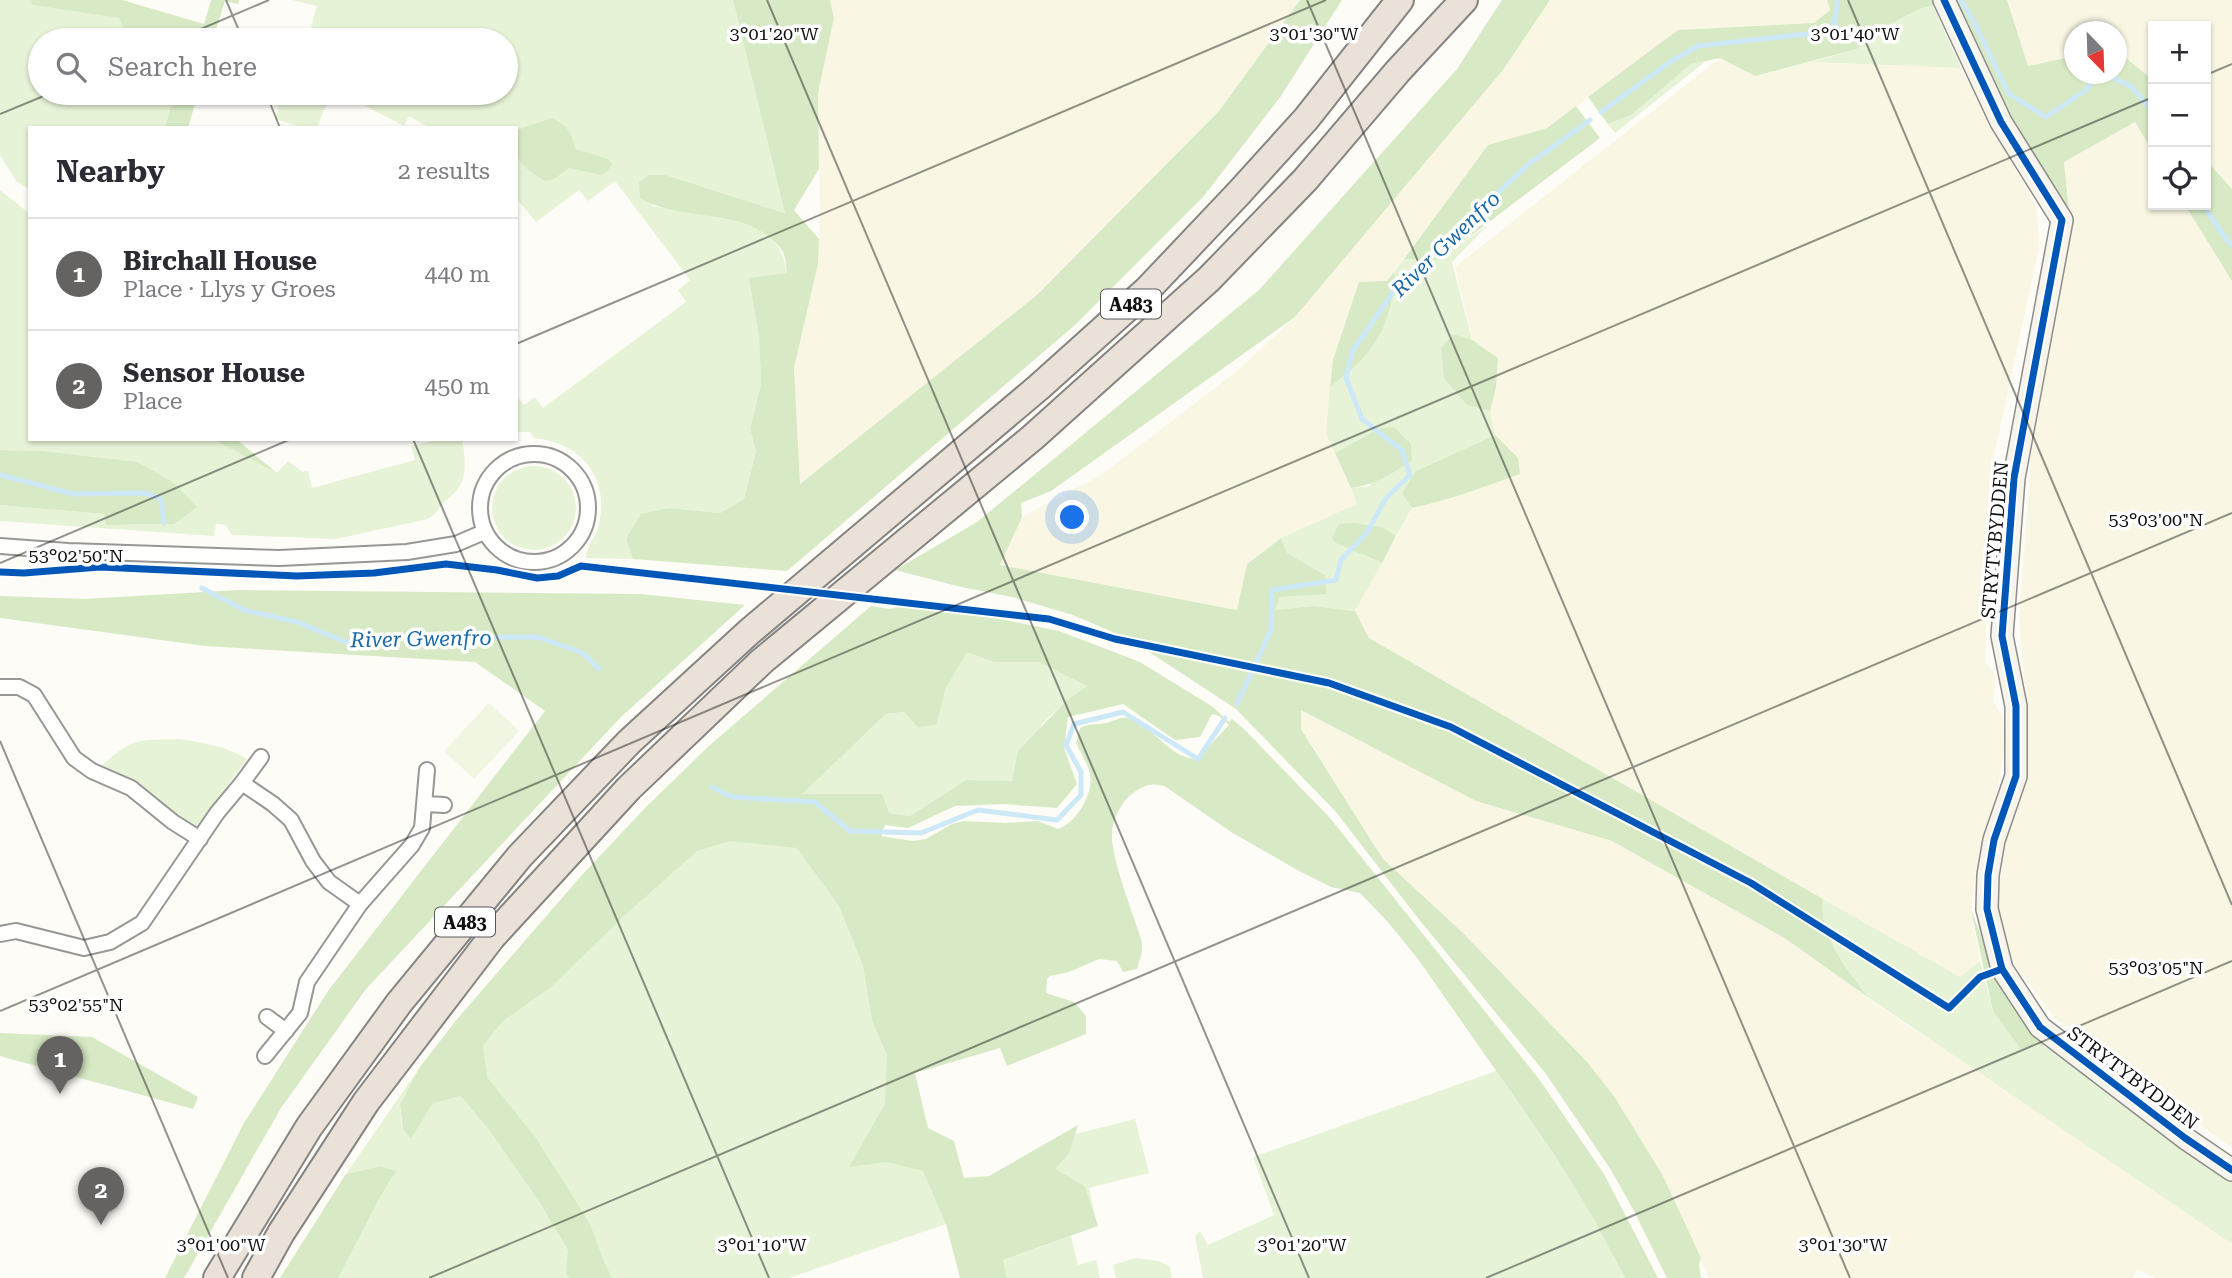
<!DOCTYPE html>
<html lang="en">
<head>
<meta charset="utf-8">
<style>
  :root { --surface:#fff; --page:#f7f7f7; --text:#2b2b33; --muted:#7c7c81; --line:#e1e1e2; --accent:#646362 }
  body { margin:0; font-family:"Roboto Serif",serif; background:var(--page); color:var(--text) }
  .controls { position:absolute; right:21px; top:21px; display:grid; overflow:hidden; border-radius:0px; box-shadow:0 2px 5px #0004 }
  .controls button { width:63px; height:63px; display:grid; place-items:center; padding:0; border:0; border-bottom:2px solid var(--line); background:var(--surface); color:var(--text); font:35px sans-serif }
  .compass { position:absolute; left:2064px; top:21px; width:63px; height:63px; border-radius:50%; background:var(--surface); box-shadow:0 2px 5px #0004; rotate:157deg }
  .you { position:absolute; left:1073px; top:518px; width:24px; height:24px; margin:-18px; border:5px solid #fff; border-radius:50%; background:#1a73e8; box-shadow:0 0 0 10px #1a73e833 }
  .badge { display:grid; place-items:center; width:46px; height:46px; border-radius:50%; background:var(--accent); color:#fff; font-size:23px; font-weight:700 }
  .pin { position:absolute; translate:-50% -58px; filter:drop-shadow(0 2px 4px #0008) }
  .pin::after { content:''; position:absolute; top:37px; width:24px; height:21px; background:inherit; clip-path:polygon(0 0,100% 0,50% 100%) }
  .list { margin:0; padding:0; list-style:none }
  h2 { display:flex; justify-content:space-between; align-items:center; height:91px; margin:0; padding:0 28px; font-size:30px }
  h2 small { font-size:23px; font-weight:400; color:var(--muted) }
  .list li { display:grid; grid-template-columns:46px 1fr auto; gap:21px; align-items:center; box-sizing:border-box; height:112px; padding:0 28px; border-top:2px solid var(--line) }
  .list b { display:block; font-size:26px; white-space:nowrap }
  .list p { margin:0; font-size:23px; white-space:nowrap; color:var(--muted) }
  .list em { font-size:23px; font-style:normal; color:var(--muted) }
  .icon { flex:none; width:38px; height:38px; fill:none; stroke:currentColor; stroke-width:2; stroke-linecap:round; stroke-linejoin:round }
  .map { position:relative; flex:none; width:2232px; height:1278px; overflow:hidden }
  .search { position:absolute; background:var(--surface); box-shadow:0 2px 5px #0004; left:28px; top:28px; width:490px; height:77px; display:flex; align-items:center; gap:18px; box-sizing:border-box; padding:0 24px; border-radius:38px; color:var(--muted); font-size:26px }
  .panel { position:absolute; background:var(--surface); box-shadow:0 2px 5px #0004; left:28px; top:126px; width:490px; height:315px; border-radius:0px }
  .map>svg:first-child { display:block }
  .farmland { fill:#f9f7e4 }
  .green { fill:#e7f3d7 }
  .forest { fill:#d8eac5; fill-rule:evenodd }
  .pitch { fill:#f0f6e1 }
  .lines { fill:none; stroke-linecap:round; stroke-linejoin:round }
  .stream { stroke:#cde8f7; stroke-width:5 }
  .street-casing { stroke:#979795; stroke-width:18 }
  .secondary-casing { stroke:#8e8d8b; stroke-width:24 }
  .highway-casing { stroke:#858482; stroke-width:30 }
  .street { stroke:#fffffe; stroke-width:14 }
  .secondary { stroke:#f6f4eb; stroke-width:21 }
  .highway { stroke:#eae1d8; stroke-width:26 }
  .cycleway-casing { stroke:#fff; stroke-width:11 }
  .cycleway { stroke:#0057b8; stroke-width:7 }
  .ticks { fill:none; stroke:#111; stroke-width:2; stroke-opacity:0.45 }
  .labels { text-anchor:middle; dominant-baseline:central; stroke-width:7; stroke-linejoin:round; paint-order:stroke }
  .shield { fill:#fff; stroke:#585858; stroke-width:2 }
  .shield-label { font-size:18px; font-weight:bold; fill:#111 }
  .street-label { font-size:19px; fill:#111; stroke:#fff }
  .water-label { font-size:21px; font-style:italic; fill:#1768a6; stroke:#fff }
  .ticks-label { font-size:18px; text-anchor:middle; fill:#111; stroke:#fff; stroke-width:7; stroke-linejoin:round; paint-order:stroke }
</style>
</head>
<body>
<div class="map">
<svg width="2232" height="1278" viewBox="0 0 2232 1278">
  <rect width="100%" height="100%" fill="#fdfcf7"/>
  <g class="farmland">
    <polygon points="830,0 1300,0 1219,111 1037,295 800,485 794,368 818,264 820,211 818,93 834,18"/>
    <polygon points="1550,0 1827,0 1830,10 1814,23 1678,30 1547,128 1488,145 1387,281 1326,434 1358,504 1278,540 1247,564 1238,610 1000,566 1022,517 1101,475 1236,372 1295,317 1503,70"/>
    <polygon points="2007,0 2232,0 2232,189 2206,160 2206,26 2153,26 2153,80 2117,51 2116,32 2074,32 2074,56 2028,66"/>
    <polygon points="1720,58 1755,76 1811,62 1961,68 2037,209 2039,248 1992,465 1985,662 1996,675 1993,702 2003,717 2004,749 1996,796 1978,858 1971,910 1980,961 1960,978 1369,638 1355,611 1425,486 1518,471 1495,435 1455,267"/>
    <polygon points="2135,122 2153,152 2153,205 2185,205 2232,281 2232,1148 2055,1018 2012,962 1997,900 2006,841 2024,782 2027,709 2019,619 2033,430 2071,225 2064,162"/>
    <polygon points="1301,709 1476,801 1612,841 1786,939 1902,1022 1957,1057 2232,1244 2232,1278 2155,1278 2136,1269 2133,1278 1709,1278 1663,1176 1616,1099 1588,1063 1463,933 1383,859 1301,728"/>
  </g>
  <g class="green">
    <polygon points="0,0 31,0 33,5 120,18 126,33 151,40 40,40 40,93 174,93 165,128 30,128 30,190 16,181 0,155"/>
    <path d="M 292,0 L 733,0 L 786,213 L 666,175 L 652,206 C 678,211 745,219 764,232 C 779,242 784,257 787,273 L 750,278 L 759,336 L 761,384 L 750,429 L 756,451 L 744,499 L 720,513 L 669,508 L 626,539 L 633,559 L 586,558 C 586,546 595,539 598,528 C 611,479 583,443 534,438 L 530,432 L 516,432 L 516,395 L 524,405 L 535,397 L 543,408 L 686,302 L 678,290 L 690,280 L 615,181 L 588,201 L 579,190 L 536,222 L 516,198 L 516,128 L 430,128 L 409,116 L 404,126 L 346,96 C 327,94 323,113 317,128 L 305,128 L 275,119 L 282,93 L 506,93 L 506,40 L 328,40 L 329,33 L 311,27 L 317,6 Z"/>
    <polygon points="1933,6 1961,68 1811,62 1857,49 1885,27 1919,9"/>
    <polygon points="1706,61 1615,133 1608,124 1631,115 1691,64"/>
    <path d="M 0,190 L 30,214 L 30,439 L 212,439 L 277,473 L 288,461 L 303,472 L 308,471 L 312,488 L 415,460 L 411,446 L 444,439 L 462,439 C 465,456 468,476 457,490 C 452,496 445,501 440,507 C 436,512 435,515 428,519 L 336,539 L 232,535 L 226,525 L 216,524 L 214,536 L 0,521 L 0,505 L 104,514 L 106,525 L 174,524 L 41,451 L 0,450 Z"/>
    <path d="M 1490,223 L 1452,262 L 1472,340 L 1454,334 L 1467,405 L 1490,411 L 1495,435 L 1416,471 L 1402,493 L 1412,508 L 1396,536 L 1382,527 L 1362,555 L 1382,563 L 1355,611 L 1313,606 L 1275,610 L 1280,597 L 1327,593 L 1325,575 L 1287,553 L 1281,538 L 1357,504 L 1351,488 L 1370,486 L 1380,428 L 1335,453 L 1326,434 L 1330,387 C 1363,362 1384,341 1392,299 C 1394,290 1397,281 1394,272 L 1404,259 L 1439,260 Z"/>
    <circle cx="534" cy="508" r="42"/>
    <polygon points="967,651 994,662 1038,662 1087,686 1066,701 1042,724 1012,781 966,780 910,816 889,813 825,795 801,794 886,714 904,712 935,725 946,688"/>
    <path d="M 180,739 C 203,743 227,746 247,759 L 208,812 L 199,828 L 180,819 L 98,769 C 132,738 135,740 180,739 Z"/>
    <polygon points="701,809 807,816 886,979 946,1224 789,1278 312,1278 379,1166 346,1174 420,1067 400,1104 402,1127 481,1001"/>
    <path d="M 1823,899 L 1960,977 L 1980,961 L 1993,1011 L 2037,1044 L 2072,1059 L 2232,1178 L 2232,1244 L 1869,998 C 1848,971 1818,935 1823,899 Z"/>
    <polygon points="1496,1071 1554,1154 1592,1216 1625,1278 1203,1278 1195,1236 1200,1231 1208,1245 1274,1215 1253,1157"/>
    <polygon points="1135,1119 1149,1173 1089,1188 1097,1224 1085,1186 1054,1169 1069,1154 1075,1134"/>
    <polygon points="1071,1236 1078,1265 1096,1260 1100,1278 1007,1278 1003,1260"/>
    <polygon points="1136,1258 1159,1261 1170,1267 1172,1278 1116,1278 1113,1265"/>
  </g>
  <g class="forest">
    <polygon points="31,0 122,0 204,24 211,0 239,0 238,4 225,1 213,40 151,40 126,34 119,18 32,5"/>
    <path d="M 733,0 L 830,0 L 834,18 L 818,93 L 819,169 L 794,210 L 819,239 L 818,264 L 794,368 L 800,484 L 1037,295 L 1219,111 L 1300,0 L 1342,0 L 1281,96 L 1203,197 L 1075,325 L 787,571 L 633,559 L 626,539 L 641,514 L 669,508 L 720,513 L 744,499 L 756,451 L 750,429 L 761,384 L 759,336 L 749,278 L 787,273 C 786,267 786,258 783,252 C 753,205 682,224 640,198 L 639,182 L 649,175 L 666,175 L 785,213 Z"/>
    <path d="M 1502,0 L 1550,0 L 1503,70 L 1295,317 L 1051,491 L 1021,503 L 1022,517 L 1000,565 L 1237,610 L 1247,564 L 1281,538 L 1287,553 L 1325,575 L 1327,594 L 1280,597 L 1275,610 L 1313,606 L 1355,611 L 1369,638 L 1823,899 C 1818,935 1848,971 1869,998 L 1786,939 L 1612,841 L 1476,801 L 1301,710 L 1301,729 L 1383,859 L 1463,933 L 1588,1063 L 1616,1099 L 1663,1176 L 1701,1258 L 1699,1264 L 1701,1278 L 1667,1278 L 1634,1211 L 1611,1170 L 1546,1074 L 1417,917 L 1336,812 L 1236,709 L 1131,640 L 1073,615 L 1012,597 L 961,587 L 895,570 L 977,522 L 1259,290 L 1457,69 Z"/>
    <polygon points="1827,0 2007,0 2028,66 2074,56 2074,74 2116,74 2117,51 2153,80 2153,152 2135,122 2064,162 2069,211 2059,201 1971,49 1969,24 1952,1 1919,9 1885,27 1857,49 1755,76 1720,58 1691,64 1631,115 1608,124 1588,97 1678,30 1814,23 1830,10"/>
    <polygon points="174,93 198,93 188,128 165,128"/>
    <polygon points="1576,106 1600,138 1439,260 1404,259 1488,145 1547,128"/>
    <path d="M 552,118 C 566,124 573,134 575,149 L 608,159 L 612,164 L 608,171 L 601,175 L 569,168 L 554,179 L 545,181 C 517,163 516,163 516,130 Z"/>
    <polygon points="2206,160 2232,189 2232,281 2185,205 2206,205"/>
    <path d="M 1394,272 C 1397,281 1394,290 1392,299 C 1384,341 1363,362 1330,387 L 1333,360 L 1359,282 L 1387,281 Z"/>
    <polygon points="1454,334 1472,340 1498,358 1496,387 1490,411 1467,405 1444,378 1441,348"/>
    <path d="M 1394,427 L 1411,444 L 1412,460 C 1392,474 1375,485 1351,488 L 1335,453 L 1380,428 Z"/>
    <path d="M 1495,435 L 1518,458 L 1520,474 C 1484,487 1449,500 1412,508 L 1402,493 L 1416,471 Z"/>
    <polygon points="212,439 236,439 277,473"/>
    <polygon points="0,450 41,451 137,462 173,482 197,507 174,524 106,525 104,514 0,505"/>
    <polygon points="1353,523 1382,527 1396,536 1382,563 1336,543 1332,538 1339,524"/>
    <polygon points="239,590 641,594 745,605 621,717 366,989 281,1108 184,1278 165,1278 244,1123 328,991 545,711 475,662 205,646 0,618 0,596 84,599"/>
    <path d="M 916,602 L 1059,631 L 1140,662 L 1213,707 L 1229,722 L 1232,719 L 1245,730 L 1330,818 L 1539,1079 L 1604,1174 L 1658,1278 L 1625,1278 L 1592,1216 L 1554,1154 L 1418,959 L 1387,921 L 1360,893 L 1331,887 L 1299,871 L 1231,832 L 1166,787 C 1151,782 1144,785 1132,794 C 1122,801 1113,819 1112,832 C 1110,857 1134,915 1142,942 L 1142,952 L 1137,969 L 1123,972 L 1117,961 L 1099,959 L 1069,972 L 1050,976 L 1047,979 L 1046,993 L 1074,1002 L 1086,1016 L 1086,1034 L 1007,1066 L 1000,1048 L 915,1073 L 928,1128 L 954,1141 L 964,1178 L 989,1176 L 1078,1125 L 1069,1154 L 1055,1169 L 1085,1186 L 1098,1226 L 1003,1260 L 1007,1278 L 960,1278 L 946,1224 L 923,1171 L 886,1162 L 849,1167 L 885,1104 L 887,1055 L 872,1020 L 863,965 L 839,906 L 797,848 L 730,841 L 697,851 L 624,916 L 551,987 L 503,1021 L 483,1045 L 487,1077 L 536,1138 L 590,1224 L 603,1259 L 612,1278 L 569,1278 L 566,1273 L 568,1250 L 542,1206 L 491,1132 L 461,1096 L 433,1103 L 411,1138 L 403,1129 L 400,1104 L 420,1067 L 458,1018 L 581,876 L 646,807 L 710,745 L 871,606 L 890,609 ZM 967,652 L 994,662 L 1038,662 L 1087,686 L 1066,701 L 1018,751 L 1012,781 L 966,780 L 910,816 L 889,813 L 882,794 L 802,794 L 886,714 L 904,712 L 918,727 L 936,725 L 946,688 ZM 1123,704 L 1175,740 L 1200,737 L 1212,714 L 1219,716 L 1229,725 L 1197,759 C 1167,758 1155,725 1127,718 C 1120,717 1114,721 1106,723 C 1097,725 1088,723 1080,728 L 1076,743 C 1080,752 1088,764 1090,774 C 1094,794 1076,823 1058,829 L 1038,821 L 1005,823 L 964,821 L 952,824 L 926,839 L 913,841 L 881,836 L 885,825 L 908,828 L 955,806 L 1004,804 L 1057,808 L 1077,784 L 1064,748 L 1068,717 Z"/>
    <polygon points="1971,910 1990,958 2044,1047 2037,1044 2021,1049 1993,1011"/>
    <polygon points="0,1033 92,1037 198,1097 193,1109 0,1056"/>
    <polygon points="380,1166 396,1171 381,1195 338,1278 280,1278 346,1174"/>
  </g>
  <polygon class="pitch" points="489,703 519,731 474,779 444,751"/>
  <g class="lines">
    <g class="stream">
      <polyline points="1961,0 1975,24 2009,94 2046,117 2086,90 2099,74"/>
      <polyline points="2106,74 2132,87 2153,112"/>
      <polyline points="1601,112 1670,62 1698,46 1833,31 1838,0"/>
      <polyline points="2203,205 2226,239 2232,245"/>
      <polyline points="0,475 73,494 145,493 161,499 164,523"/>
      <polyline points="202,588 244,610 297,622 346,642 406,638 538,637 583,653 599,669"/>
      <polyline points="1237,704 1271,630 1272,590 1336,580 1341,560 1366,534 1386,498 1410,475 1402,450 1362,419 1346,378 1352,352 1398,285 1529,164 1590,120"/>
      <polyline points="712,787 732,797 815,802 850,831 921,833 978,810 1057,820 1081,795 1081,772 1066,745 1074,724 1123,712 1198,759 1225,718"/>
    </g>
    <g class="street-casing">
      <g id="street">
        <circle cx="534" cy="508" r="54"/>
        <polyline points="0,546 68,551 279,558 407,552 456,544 484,532"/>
        <polyline points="0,687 19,687 34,695 74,758 92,771 131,788 173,822 200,839"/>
        <polyline points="242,783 273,804 291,820 313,861 329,882 360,904"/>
        <polyline points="425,804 444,805"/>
        <polyline points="0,934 16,931 84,948 110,942 142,923 217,813 242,783 261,757"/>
        <polyline points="267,1017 286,1031"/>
        <polyline points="265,1056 300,1013 307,982 360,904 412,845 422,828 427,770"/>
      </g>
    </g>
    <g class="secondary-casing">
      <polyline id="secondary" points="1944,0 2001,122 2062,220 2014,478 2002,636 2016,706 2016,776 1994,840 1988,875 1987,909 2002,969 2040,1027 2185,1138 2232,1170"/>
    </g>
    <g class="highway-casing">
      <g id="highway">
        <polyline points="217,1278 309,1127 399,1003 520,856 629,742 749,632 1039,387 1147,290 1238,194 1306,119 1400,0"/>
        <polyline points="256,1278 281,1233 366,1102 492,937 629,788 762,661 1032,438 1209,279 1305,180 1398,71 1464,0"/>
      </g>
    </g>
    <use href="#street" class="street"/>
    <use href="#secondary" class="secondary"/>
    <use href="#highway" class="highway"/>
    <g class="cycleway-casing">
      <g id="cycleway">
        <polyline points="1944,0 2001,122 2062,220 2014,478 2002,636 2016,706 2016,776 1994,840 1988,875 1987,909 2002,969 2040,1027 2185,1138 2232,1170"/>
        <polyline points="0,572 24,573 100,567 297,576 374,573 446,564 497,570 537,578 558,576 581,566 1049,619 1115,639 1329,683 1451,727 1751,883 1949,1008 1980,977 2002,969"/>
      </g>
    </g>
    <use href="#cycleway" class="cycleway"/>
  </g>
  <path class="ticks" d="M 226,0 L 243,40M 767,0 L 1309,1278M 1307,0 L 1850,1278M 1848,0 L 2232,905M 175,40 L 269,0M 2206,75 L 2232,64M 266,93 L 280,128M 0,114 L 51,93M 516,344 L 1326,0M 413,439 L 769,1278M 0,563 L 291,439M 0,741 L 228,1278M 0,1011 L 2153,97M 429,1278 L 2232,513M 1486,1278 L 2232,961"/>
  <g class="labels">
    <g class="shield">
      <rect x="1101" y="289.5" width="60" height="29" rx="5"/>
      <rect x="435" y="907.5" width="60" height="29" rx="5"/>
    </g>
    <g class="shield-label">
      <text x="1131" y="304">A483</text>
      <text x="465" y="922">A483</text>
    </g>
    <g class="street-label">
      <text transform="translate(1995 540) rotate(-85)">STRYTYBYDDEN</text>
      <text transform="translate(2133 1078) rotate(37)">STRYTYBYDDEN</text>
    </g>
    <g class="water-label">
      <text transform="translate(1446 244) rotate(-44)">River Gwenfro</text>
      <text transform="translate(421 639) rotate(-1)">River Gwenfro</text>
    </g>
  </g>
  <g class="ticks-label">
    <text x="774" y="40">3°01'20"W</text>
    <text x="1314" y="40">3°01'30"W</text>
    <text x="1855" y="40">3°01'40"W</text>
    <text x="2156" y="526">53°03'00"N</text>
    <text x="76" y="562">53°02'50"N</text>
    <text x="2156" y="974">53°03'05"N</text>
    <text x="76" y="1011">53°02'55"N</text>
    <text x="221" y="1251">3°01'00"W</text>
    <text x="762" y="1251">3°01'10"W</text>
    <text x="1302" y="1251">3°01'20"W</text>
    <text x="1843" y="1251">3°01'30"W</text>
  </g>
</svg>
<div class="controls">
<button>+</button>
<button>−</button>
<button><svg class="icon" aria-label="locate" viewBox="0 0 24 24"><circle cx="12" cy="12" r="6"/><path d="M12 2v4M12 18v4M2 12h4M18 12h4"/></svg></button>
</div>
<svg class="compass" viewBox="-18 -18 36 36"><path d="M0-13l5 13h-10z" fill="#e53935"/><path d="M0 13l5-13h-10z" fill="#7c7c81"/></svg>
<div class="you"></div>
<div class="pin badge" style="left:60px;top:1094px">1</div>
<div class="pin badge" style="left:101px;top:1225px">2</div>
<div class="search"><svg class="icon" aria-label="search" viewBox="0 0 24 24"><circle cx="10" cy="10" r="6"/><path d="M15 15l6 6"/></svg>Search here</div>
<section class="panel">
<h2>Nearby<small>2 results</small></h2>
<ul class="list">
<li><span class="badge">1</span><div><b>Birchall House</b><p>Place · Llys y Groes</p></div><em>440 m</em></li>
<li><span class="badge">2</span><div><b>Sensor House</b><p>Place</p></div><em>450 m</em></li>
</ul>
</section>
</div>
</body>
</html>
